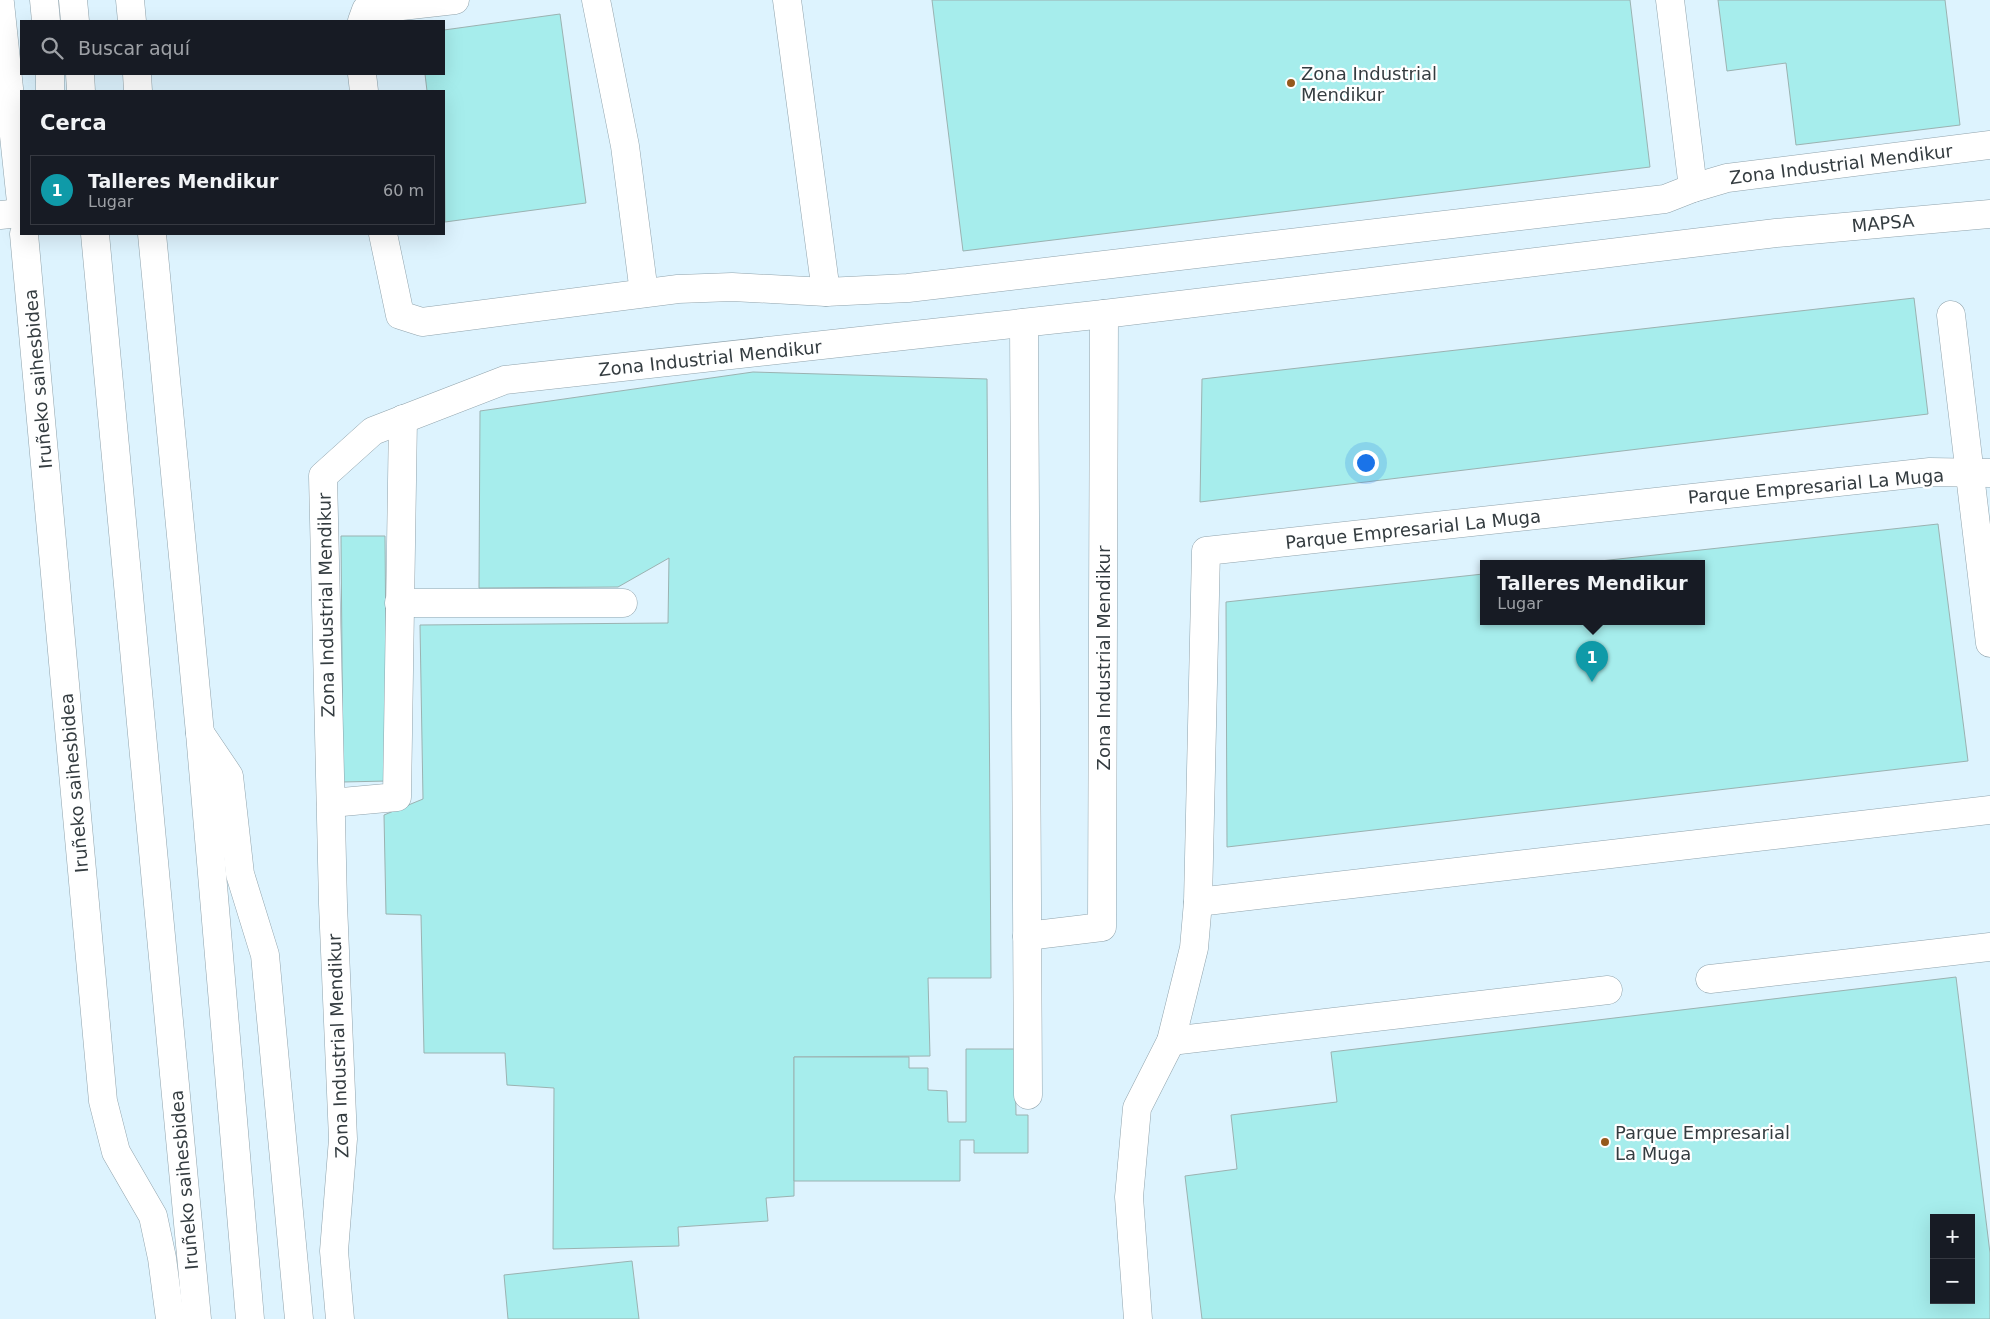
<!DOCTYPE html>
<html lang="es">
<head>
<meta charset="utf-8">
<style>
  :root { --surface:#171b24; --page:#20242c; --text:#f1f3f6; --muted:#9ea1a6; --line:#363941; --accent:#1a73e8 }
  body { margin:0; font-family:"DejaVu Sans",sans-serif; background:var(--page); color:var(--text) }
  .controls { position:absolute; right:15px; bottom:15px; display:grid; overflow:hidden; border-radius:0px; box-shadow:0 5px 20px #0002 }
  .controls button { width:45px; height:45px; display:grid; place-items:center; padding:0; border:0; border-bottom:1px solid var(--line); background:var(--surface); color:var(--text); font:25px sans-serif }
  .you { position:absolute; left:1365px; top:462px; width:18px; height:18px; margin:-12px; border:4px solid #fff; border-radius:50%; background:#1a73e8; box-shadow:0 0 0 8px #1a73e833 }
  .badge { display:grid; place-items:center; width:32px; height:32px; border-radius:50%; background:var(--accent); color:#fff; font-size:16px; font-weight:700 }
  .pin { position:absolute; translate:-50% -41px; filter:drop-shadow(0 1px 2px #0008) }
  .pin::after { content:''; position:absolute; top:26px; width:18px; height:15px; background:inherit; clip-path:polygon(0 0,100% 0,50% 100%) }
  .popup { position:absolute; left:1480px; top:560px; width:225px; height:65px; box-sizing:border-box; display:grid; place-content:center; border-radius:0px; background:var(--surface); filter:drop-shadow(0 1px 4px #0005); font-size:16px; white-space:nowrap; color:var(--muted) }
  .popup b { font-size:19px; color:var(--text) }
  .popup::after { content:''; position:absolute; left:50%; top:100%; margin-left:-10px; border:10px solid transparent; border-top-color:var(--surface) }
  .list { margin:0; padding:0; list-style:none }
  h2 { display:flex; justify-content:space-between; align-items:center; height:65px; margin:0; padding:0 20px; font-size:21px }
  h2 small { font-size:16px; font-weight:400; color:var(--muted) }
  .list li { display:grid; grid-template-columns:32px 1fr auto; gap:15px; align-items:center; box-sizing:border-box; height:70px; margin:0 10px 10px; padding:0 10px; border:1px solid var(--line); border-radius:0px }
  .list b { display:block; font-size:19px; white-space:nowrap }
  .list p { margin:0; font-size:16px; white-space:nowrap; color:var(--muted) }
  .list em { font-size:16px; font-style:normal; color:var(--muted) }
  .icon { flex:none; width:28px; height:28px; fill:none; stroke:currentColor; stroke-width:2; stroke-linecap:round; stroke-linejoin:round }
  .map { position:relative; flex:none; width:1990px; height:1319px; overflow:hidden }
  .search { position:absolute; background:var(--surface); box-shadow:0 5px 20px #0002; left:20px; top:20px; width:425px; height:55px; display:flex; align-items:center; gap:12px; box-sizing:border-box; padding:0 18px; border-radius:0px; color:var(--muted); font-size:19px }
  .panel { position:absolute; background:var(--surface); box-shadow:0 5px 20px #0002; left:20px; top:90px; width:425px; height:145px; border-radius:0px }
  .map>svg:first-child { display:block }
  .built { fill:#ddf3fe; fill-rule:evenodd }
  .building { fill:#a6edec; stroke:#9bb2b1; fill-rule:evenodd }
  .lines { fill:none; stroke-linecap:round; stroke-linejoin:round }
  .minor-casing { stroke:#90a3ac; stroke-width:29 }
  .highway-casing { stroke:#90a3ac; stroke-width:29 }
  .minor { stroke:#fff; stroke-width:28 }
  .highway { stroke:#fff; stroke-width:28 }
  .poi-dot { fill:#95591c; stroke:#fff; stroke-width:2 }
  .labels { text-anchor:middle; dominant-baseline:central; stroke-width:4.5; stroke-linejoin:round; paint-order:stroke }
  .poi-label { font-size:18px; fill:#343c40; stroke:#fff; text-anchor:start }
  .street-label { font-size:18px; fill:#343c40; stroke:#fff }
</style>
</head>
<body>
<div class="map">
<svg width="1990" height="1319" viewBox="0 0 1990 1319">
  <rect width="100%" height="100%" fill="#f8fcfe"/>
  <path class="built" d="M 0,0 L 1990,0 L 1990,1319 L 0,1319 ZM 21,21 L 444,21 L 444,74 L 21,74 ZM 21,91 L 444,91 L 444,234 L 21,234 ZM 1483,563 L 1701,563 L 1701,621 L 1483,621 ZM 1934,1218 L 1971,1218 L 1971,1300 L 1934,1300 Z"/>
  <g class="building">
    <polygon points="932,0 1630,0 1650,167 963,251"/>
    <polygon points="1718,0 1945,0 1960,125 1796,145 1786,63 1727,71"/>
    <polygon points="560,14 586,203 445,222 444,91 427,91 425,74 444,74 444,30"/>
    <polygon points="1914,298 1928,414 1200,502 1202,379"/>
    <polygon points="753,372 987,379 991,978 928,978 930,1056 794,1057 794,1196 766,1198 768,1221 678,1227 679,1246 553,1249 554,1088 507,1085 505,1053 424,1053 421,915 386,914 384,815 423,799 420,625 668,623 669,558 618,587 479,588 480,411"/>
    <polygon points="1938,524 1968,761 1227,847 1226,602 1483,574 1483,621 1701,621 1701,563 1582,563"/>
    <polygon points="341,536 385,536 387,781 343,782"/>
    <path d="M 1956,977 L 1990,1253 L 1990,1319 L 1202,1319 L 1185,1176 L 1237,1169 L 1231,1115 L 1337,1102 L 1331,1052 ZM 1934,1218 L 1971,1218 L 1971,1300 L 1934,1300 Z"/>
    <polygon points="966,1049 1015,1049 1016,1115 1028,1115 1028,1153 974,1153 974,1140 960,1140 960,1181 794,1181 794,1057 909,1057 909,1068 928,1068 928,1090 947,1091 948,1122 966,1122"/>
    <polygon points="632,1261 639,1319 508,1319 504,1275"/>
  </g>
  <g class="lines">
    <g class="minor-casing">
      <g id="minor">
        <polyline points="44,0 46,21"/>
        <polyline points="596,0 625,146 644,293"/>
        <polyline points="787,0 826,292"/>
        <polyline points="1670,0 1693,188"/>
        <polyline points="0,3 21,202"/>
        <polyline points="362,21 366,10 455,0"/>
        <polyline points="362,74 364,91"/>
        <polyline points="50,91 50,74"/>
        <polyline points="0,215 21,213"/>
        <polyline points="24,234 103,1101 116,1152 153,1216 162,1258 170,1319"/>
        <polyline points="383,234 400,315 422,322 678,289 732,287 826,292 908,288 1665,199 1693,188 1727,178 1990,145"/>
        <polyline points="1951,315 1990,643"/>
        <polyline points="1024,323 1028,1095"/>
        <polyline points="399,603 623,603"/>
        <polyline points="200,733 229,776 240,874 265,955 299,1319"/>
        <polyline points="331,803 397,797 403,419"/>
        <polyline points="1198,902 1990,810"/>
        <polyline points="1027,936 1102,927 1104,314"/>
        <polyline points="1710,979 1990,947"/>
        <polyline points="1171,1041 1608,990"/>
        <polyline points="340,1319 334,1251 343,1139 333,904 323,476 373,431 505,380 1104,314 1776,233 1990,214"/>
        <polyline points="1138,1319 1129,1197 1137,1108 1171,1041 1194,948 1198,902 1206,551 1930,472 1990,473"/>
      </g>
    </g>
    <g class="highway-casing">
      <g id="highway">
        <polyline points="73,0 75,21"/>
        <polyline points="130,0 132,21"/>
        <polyline points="80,74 81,91"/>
        <polyline points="137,74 138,91"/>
        <polyline points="95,234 197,1319"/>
        <polyline points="152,234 200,733 250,1319"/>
      </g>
    </g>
    <use href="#minor" class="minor"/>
    <use href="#highway" class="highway"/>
  </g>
  <g class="poi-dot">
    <circle cx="1291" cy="83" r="5"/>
    <circle cx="1605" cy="1142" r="5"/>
  </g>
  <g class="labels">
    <g class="poi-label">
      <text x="1301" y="73">Zona Industrial<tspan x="1301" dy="21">Mendikur</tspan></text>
      <text x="1615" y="1132">Parque Empresarial<tspan x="1615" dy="21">La Muga</tspan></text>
    </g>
    <g class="street-label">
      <text transform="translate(1841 164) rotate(-7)">Zona Industrial Mendikur</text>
      <text transform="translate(1883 223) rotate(-5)">MAPSA</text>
      <text transform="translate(710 358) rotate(-6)">Zona Industrial Mendikur</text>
      <text transform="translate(38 379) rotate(-95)">Iruñeko saihesbidea</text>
      <text transform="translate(1816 486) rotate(-5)">Parque Empresarial La Muga</text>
      <text transform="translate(1413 529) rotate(-6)">Parque Empresarial La Muga</text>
      <text transform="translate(326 605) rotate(-91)">Zona Industrial Mendikur</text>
      <text transform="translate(1103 658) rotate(-90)">Zona Industrial Mendikur</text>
      <text transform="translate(74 783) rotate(-95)">Iruñeko saihesbidea</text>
      <text transform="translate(338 1046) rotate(-92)">Zona Industrial Mendikur</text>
      <text transform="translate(184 1180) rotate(-95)">Iruñeko saihesbidea</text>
    </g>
  </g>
</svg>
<div class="controls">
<button>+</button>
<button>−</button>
</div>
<div class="you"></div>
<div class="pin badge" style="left:1592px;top:682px;background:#0f9aa8">1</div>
<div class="popup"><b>Talleres Mendikur</b>Lugar</div>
<div class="search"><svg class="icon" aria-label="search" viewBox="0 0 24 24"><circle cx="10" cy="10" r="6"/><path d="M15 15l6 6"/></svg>Buscar aquí</div>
<section class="panel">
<h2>Cerca<small></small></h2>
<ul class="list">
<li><span class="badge" style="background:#0f9aa8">1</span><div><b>Talleres Mendikur</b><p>Lugar</p></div><em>60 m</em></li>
</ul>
</section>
</div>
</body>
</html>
